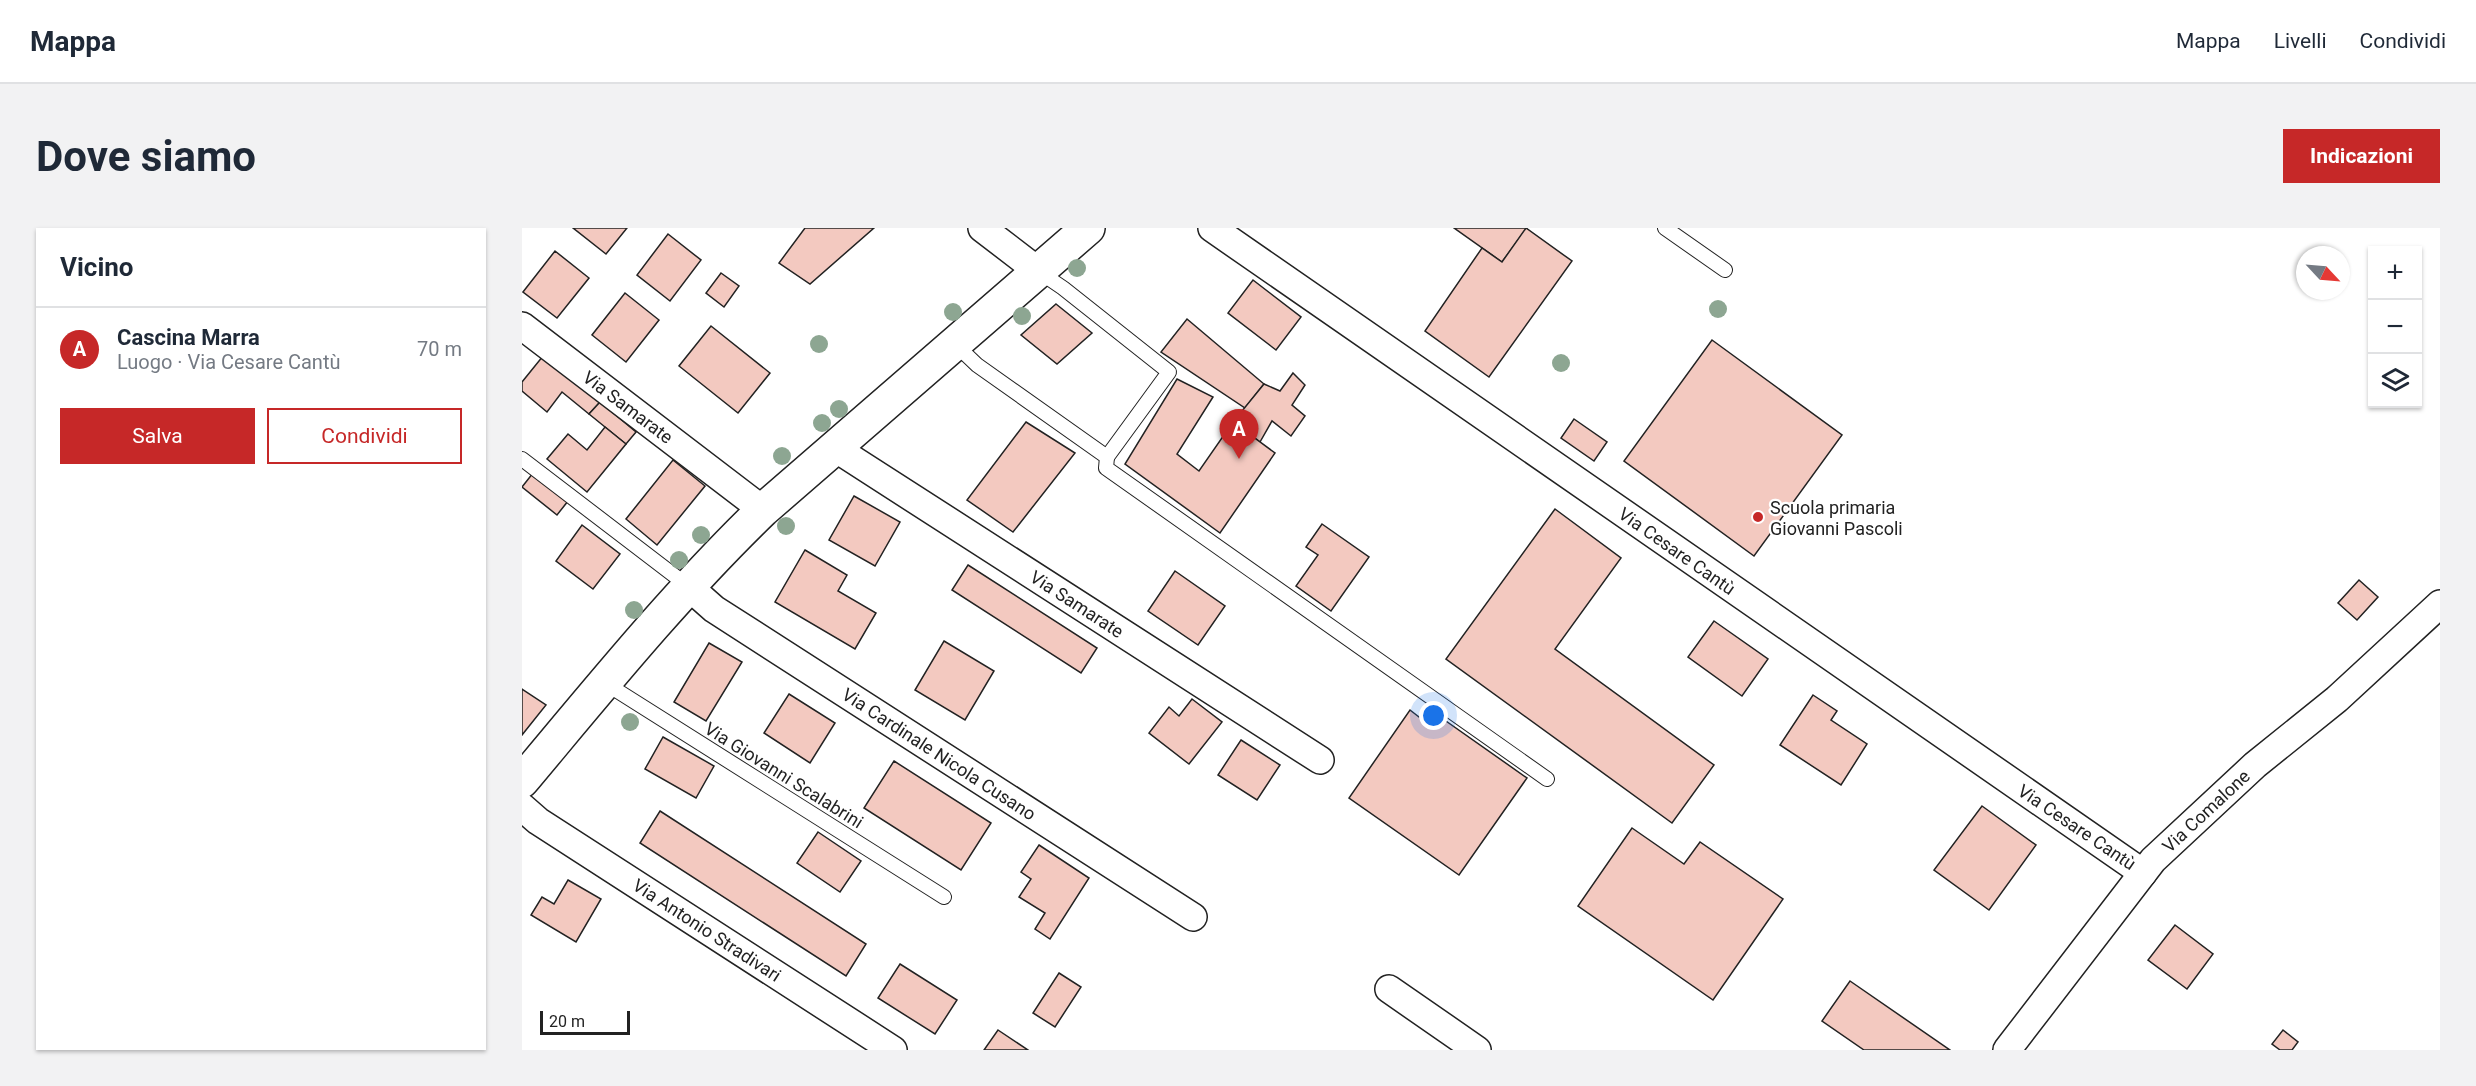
<!DOCTYPE html>
<html lang="it">
<head>
<meta charset="utf-8">
<style>
  :root { --surface:#fff; --page:#f2f2f3; --text:#1f2937; --muted:#747a83; --line:#e0e1e3; --accent:#c62828 }
  body { margin:0; font-family:Roboto,sans-serif; background:var(--page); color:var(--text) }
  .controls { position:absolute; right:18px; top:18px; display:grid; overflow:hidden; border-radius:0px; box-shadow:0 2px 4px #0004 }
  .controls button { width:54px; height:54px; display:grid; place-items:center; padding:0; border:0; border-bottom:2px solid var(--line); background:var(--surface); color:var(--text); font:30px sans-serif }
  .compass { position:absolute; left:1774px; top:18px; width:54px; height:54px; border-radius:50%; background:var(--surface); box-shadow:0 2px 4px #0004; rotate:116deg }
  .scale { position:absolute; left:18px; bottom:15px; width:90px; box-sizing:border-box; padding-left:6px; border:3px solid #222; border-top:0; font-size:16px; line-height:21px; white-space:nowrap; color:#222; -webkit-text-stroke:4px #fff; paint-order:stroke }
  .you { position:absolute; left:912px; top:488px; width:21px; height:21px; margin:-15px; border:4px solid #fff; border-radius:50%; background:#1a73e8; box-shadow:0 0 0 9px #1a73e833 }
  .badge { display:grid; place-items:center; width:39px; height:39px; border-radius:50%; background:var(--accent); color:#fff; font-size:20px; font-weight:700 }
  .pin { position:absolute; translate:-50% -50px; filter:drop-shadow(0 2px 3px #0008) }
  .pin::after { content:''; position:absolute; top:32px; width:21px; height:18px; background:inherit; clip-path:polygon(0 0,100% 0,50% 100%) }
  .list { margin:0; padding:0; list-style:none }
  h2 { display:flex; justify-content:space-between; align-items:center; height:78px; margin:0; padding:0 24px; font-size:26px }
  h2 small { font-size:20px; font-weight:400; color:var(--muted) }
  .list li { display:grid; grid-template-columns:39px 1fr auto; gap:18px; align-items:center; box-sizing:border-box; height:84px; padding:0 24px; border-top:2px solid var(--line) }
  .list b { display:block; font-size:22px; white-space:nowrap }
  .list p { margin:0; font-size:20px; white-space:nowrap; color:var(--muted) }
  .list em { font-size:20px; font-style:normal; color:var(--muted) }
  .actions { display:flex; gap:12px; padding:18px 24px }
  .actions a { flex:1; padding:14px 0; border:2px solid var(--accent); border-radius:0px; text-align:center; font-size:21px; color:var(--accent) }
  .actions .main { background:var(--accent); color:#fff }
  .icon { flex:none; width:33px; height:33px; fill:none; stroke:currentColor; stroke-width:2; stroke-linecap:round; stroke-linejoin:round }
  .map { position:relative; flex:none; width:1918px; height:822px; overflow:hidden; border-radius:0px }
  header { display:flex; align-items:center; gap:36px; box-sizing:border-box; height:84px; padding:0 30px; background:var(--surface); border-bottom:2px solid var(--line) }
  header strong { font-size:28px }
  nav { display:flex; gap:33px; margin-inline-start:auto; font-size:21px }
  .intro { display:flex; align-items:center; justify-content:space-between; box-sizing:border-box; height:144px; padding:0 36px }
  h1 { margin:0; font-size:42px }
  .button { padding:15px 27px; border-radius:0px; background:var(--accent); color:#fff; font-size:21px; font-weight:700 }
  main { display:flex; gap:36px; padding:0 36px }
  aside { flex:1; background:var(--surface); border-radius:0px; box-shadow:0 2px 4px #0004 }
  .map>svg:first-child { display:block }
  .building { fill:#f3c9c0; stroke:#222; stroke-width:1.5 }
  .lines { fill:none; stroke-linecap:round; stroke-linejoin:round }
  .service-casing { stroke:#222; stroke-width:16 }
  .minor-casing { stroke:#222; stroke-width:30 }
  .tertiary-casing { stroke:#222; stroke-width:36 }
  .service { stroke:#fff; stroke-width:14 }
  .minor { stroke:#fff; stroke-width:27 }
  .tertiary { stroke:#fff; stroke-width:33 }
  .tree { fill:#8da692 }
  .poi-dot { fill:#c62828; stroke:#fff; stroke-width:2 }
  .labels { text-anchor:middle; dominant-baseline:central; stroke-width:4.5; stroke-linejoin:round; paint-order:stroke }
  .street-label { font-size:18px; fill:#222; stroke:#fff }
  .poi-label { font-size:18px; fill:#222; stroke:#fff; text-anchor:start }
</style>
</head>
<body>
<header>
<strong>Mappa</strong>
<nav><a>Mappa</a><a>Livelli</a><a>Condividi</a></nav>
</header>
<div class="intro"><h1>Dove siamo</h1><a class="button">Indicazioni</a></div>
<main>
<aside>
<h2>Vicino<small></small></h2>
<ul class="list">
<li><span class="badge">A</span><div><b>Cascina Marra</b><p>Luogo · Via Cesare Cantù</p></div><em>70 m</em></li>
</ul>
<div class="actions"><a class="main">Salva</a><a>Condividi</a></div>
</aside>
<div class="map">
<svg width="1918" height="822" viewBox="0 0 1918 822">
  <rect width="100%" height="100%" fill="#fff"/>
  <g class="building">
    <polygon points="51,0 105,0 84,26"/>
    <polygon points="283,0 352,0 288,56 257,35"/>
    <polygon points="932,0 1005,0 980,34"/>
    <polygon points="1004,0 1050,33 967,149 903,103 960,20 980,34"/>
    <polygon points="146,6 179,32 148,73 115,47"/>
    <polygon points="33,23 67,50 35,90 1,64"/>
    <polygon points="199,45 217,58 202,79 184,65"/>
    <polygon points="731,52 779,89 754,122 706,85"/>
    <polygon points="103,65 137,92 104,134 70,107"/>
    <polygon points="534,76 570,105 535,136 499,107"/>
    <polygon points="665,91 742,156 723,180 639,124"/>
    <polygon points="189,98 248,145 216,185 157,138"/>
    <polygon points="1190,112 1320,207 1232,328 1102,233"/>
    <polygon points="21,128 78,174 67,186 40,164 25,184 0,163 0,154"/>
    <polygon points="771,145 783,157 770,177 783,188 769,208 750,193 738,214 711,194 742,156 758,163"/>
    <polygon points="655,151 691,169 655,226 677,243 711,194 753,225 698,305 603,236"/>
    <polygon points="78,174 114,204 104,216 67,186"/>
    <polygon points="1052,191 1085,214 1072,233 1039,210"/>
    <polygon points="504,194 553,225 491,304 445,272"/>
    <polygon points="83,199 104,216 65,264 25,231 46,206 65,222"/>
    <polygon points="151,232 183,258 135,317 104,291"/>
    <polygon points="11,245 46,273 35,287 0,259"/>
    <polygon points="332,268 378,294 353,338 307,312"/>
    <polygon points="1033,281 1099,330 1033,421 1192,537 1150,595 924,431"/>
    <polygon points="800,296 847,329 809,383 774,358 796,327 784,319"/>
    <polygon points="60,297 98,326 71,361 34,333"/>
    <polygon points="283,322 325,347 316,363 354,385 333,421 253,374"/>
    <polygon points="446,337 575,420 559,445 430,362"/>
    <polygon points="653,343 703,378 676,417 626,383"/>
    <polygon points="1837,352 1856,369 1835,392 1816,375"/>
    <polygon points="1192,393 1246,431 1220,468 1166,429"/>
    <polygon points="422,413 472,443 443,492 393,462"/>
    <polygon points="187,415 220,434 184,493 152,474"/>
    <polygon points="0,461 24,477 0,507"/>
    <polygon points="267,466 313,495 288,535 242,505"/>
    <polygon points="1291,467 1315,483 1309,492 1345,516 1319,557 1258,517"/>
    <polygon points="670,471 700,494 667,536 627,505 647,479 657,488"/>
    <polygon points="904,479 1005,550 937,647 827,570 888,482 897,489"/>
    <polygon points="141,509 192,538 174,570 123,541"/>
    <polygon points="719,512 758,537 735,572 696,547"/>
    <polygon points="372,533 469,595 439,642 342,580"/>
    <polygon points="1460,578 1514,617 1467,682 1412,642"/>
    <polygon points="138,583 344,716 324,748 118,615"/>
    <polygon points="1110,600 1162,636 1178,614 1261,671 1191,772 1056,678"/>
    <polygon points="296,604 339,633 318,664 275,635"/>
    <polygon points="517,617 567,650 528,711 513,701 523,685 497,669 509,651 499,644"/>
    <polygon points="46,652 79,671 54,714 9,687 20,669 32,676"/>
    <polygon points="1653,697 1691,726 1665,761 1626,732"/>
    <polygon points="378,736 435,772 413,806 356,770"/>
    <polygon points="537,745 559,759 533,799 511,785"/>
    <polygon points="1328,753 1428,822 1342,822 1300,793"/>
    <polygon points="476,802 506,822 462,822"/>
    <polygon points="1761,802 1776,814 1770,822 1758,822 1750,816"/>
  </g>
  <g class="lines">
    <g class="service-casing">
      <g id="service">
        <polyline points="1143,0 1203,42"/>
        <polyline points="516,43 541,60 647,144 585,229"/>
        <polyline points="432,115 455,137 585,229 584,240 1025,551"/>
        <polyline points="0,231 166,358"/>
        <polyline points="83,455 422,669"/>
      </g>
    </g>
    <g class="minor-casing">
      <g id="minor">
        <polyline points="460,0 516,43"/>
        <polyline points="690,0 1621,645"/>
        <polyline points="0,98 241,282"/>
        <polyline points="313,220 798,532"/>
        <polyline points="166,358 192,381 671,689"/>
        <polyline points="0,579 16,593 371,822"/>
        <polyline points="867,761 955,822"/>
        <polyline points="1485,822 1631,632 1733,537 1815,471 1918,376"/>
      </g>
    </g>
    <g class="tertiary-casing">
      <path id="tertiary" d="M 0,553 C 78,460 154,366 241,282 L 566,0"/>
    </g>
    <use href="#service" class="service"/>
    <use href="#minor" class="minor"/>
    <use href="#tertiary" class="tertiary"/>
  </g>
  <g class="tree">
    <circle cx="555" cy="40" r="9"/>
    <circle cx="1196" cy="81" r="9"/>
    <circle cx="431" cy="84" r="9"/>
    <circle cx="500" cy="88" r="9"/>
    <circle cx="297" cy="116" r="9"/>
    <circle cx="1039" cy="135" r="9"/>
    <circle cx="317" cy="181" r="9"/>
    <circle cx="300" cy="195" r="9"/>
    <circle cx="260" cy="228" r="9"/>
    <circle cx="264" cy="298" r="9"/>
    <circle cx="179" cy="307" r="9"/>
    <circle cx="157" cy="332" r="9"/>
    <circle cx="112" cy="382" r="9"/>
    <circle cx="108" cy="494" r="9"/>
  </g>
  <circle class="poi-dot" cx="1236" cy="289" r="6"/>
  <g class="labels">
    <g class="street-label">
      <text transform="translate(106 179) rotate(37)">Via Samarate</text>
      <text transform="translate(1155 323) rotate(35)">Via Cesare Cantù</text>
      <text transform="translate(555 376) rotate(33)">Via Samarate</text>
      <text transform="translate(417 526) rotate(33)">Via Cardinale Nicola Cusano</text>
      <text transform="translate(262 547) rotate(32)">Via Giovanni Scalabrini</text>
      <text transform="translate(1684 583) rotate(-43)">Via Comalone</text>
      <text transform="translate(1555 599) rotate(34)">Via Cesare Cantù</text>
      <text transform="translate(185 702) rotate(33)">Via Antonio Stradivari</text>
    </g>
    <g class="poi-label">
      <text x="1248" y="279">Scuola primaria<tspan x="1248" dy="21">Giovanni Pascoli</tspan></text>
    </g>
  </g>
</svg>
<div class="controls">
<button>+</button>
<button>−</button>
<button><svg class="icon" aria-label="layers" viewBox="0 0 24 24"><path d="M12 4l9 5-9 5-9-5zM3 14l9 5 9-5"/></svg></button>
</div>
<svg class="compass" viewBox="-18 -18 36 36"><path d="M0-13l5 13h-10z" fill="#e53935"/><path d="M0 13l5-13h-10z" fill="#747a83"/></svg>
<div class="scale">20 m</div>
<div class="you"></div>
<div class="pin badge" style="left:717px;top:231px">A</div>
</div>
</main>
</body>
</html>
